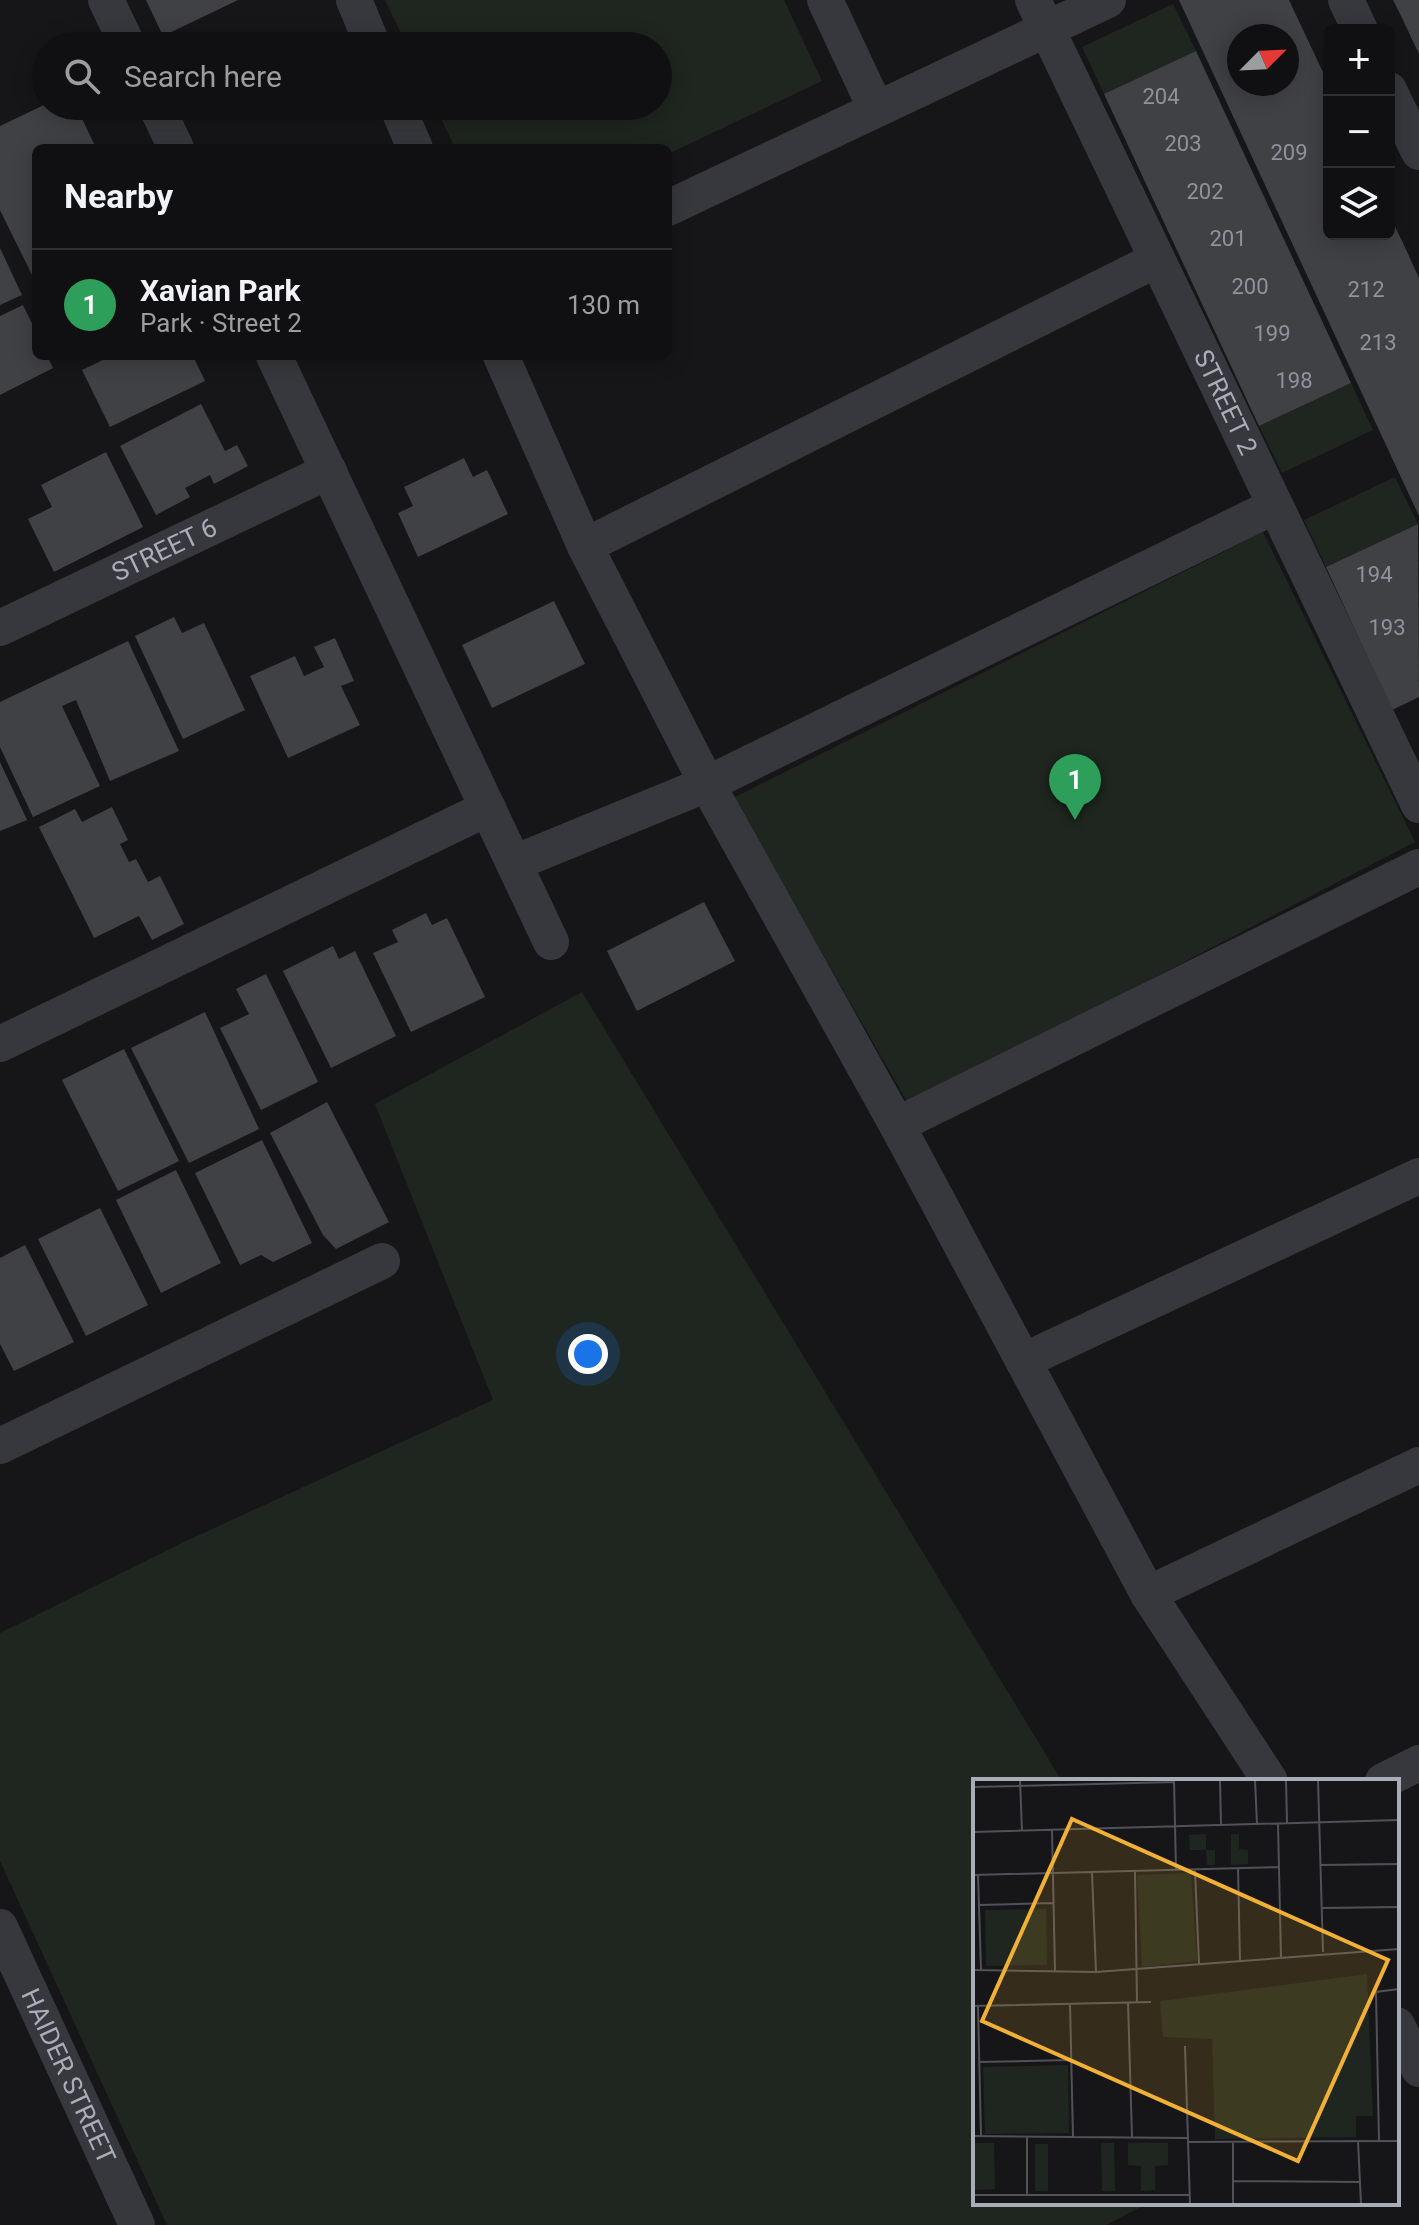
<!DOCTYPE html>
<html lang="en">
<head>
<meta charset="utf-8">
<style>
  :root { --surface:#101012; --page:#1e1e20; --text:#f1f3f6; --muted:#9c9d9f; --line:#303032; --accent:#f2b134 }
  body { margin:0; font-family:Roboto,sans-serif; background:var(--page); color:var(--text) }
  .controls { position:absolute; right:24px; top:24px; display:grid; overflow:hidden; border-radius:12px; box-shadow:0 4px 20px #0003 }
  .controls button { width:72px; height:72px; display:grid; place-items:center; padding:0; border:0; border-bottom:2px solid var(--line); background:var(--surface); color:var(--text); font:40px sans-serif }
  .compass { position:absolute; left:1227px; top:24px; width:72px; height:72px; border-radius:50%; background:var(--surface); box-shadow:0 4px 20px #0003; rotate:66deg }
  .you { position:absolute; left:588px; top:1354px; width:28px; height:28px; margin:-20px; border:6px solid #fff; border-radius:50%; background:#1a73e8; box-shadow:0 0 0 12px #1a73e833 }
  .badge { display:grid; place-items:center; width:52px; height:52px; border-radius:50%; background:var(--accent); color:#fff; font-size:26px; font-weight:700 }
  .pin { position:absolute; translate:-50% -66px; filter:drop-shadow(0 2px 4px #0008) }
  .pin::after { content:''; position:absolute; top:42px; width:28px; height:24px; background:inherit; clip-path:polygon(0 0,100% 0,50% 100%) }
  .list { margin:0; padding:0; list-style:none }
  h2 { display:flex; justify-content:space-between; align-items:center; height:104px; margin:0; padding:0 32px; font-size:34px }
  h2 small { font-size:26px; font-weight:400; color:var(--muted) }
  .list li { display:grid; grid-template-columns:52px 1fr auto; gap:24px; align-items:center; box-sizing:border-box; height:112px; padding:0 32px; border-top:2px solid var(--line) }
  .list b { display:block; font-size:30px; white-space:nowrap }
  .list p { margin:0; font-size:26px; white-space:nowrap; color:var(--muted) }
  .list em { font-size:26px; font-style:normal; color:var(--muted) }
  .icon { flex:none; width:44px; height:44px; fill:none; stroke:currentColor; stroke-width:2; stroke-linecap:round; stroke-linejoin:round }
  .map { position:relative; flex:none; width:1419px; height:2225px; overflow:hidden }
  .search { position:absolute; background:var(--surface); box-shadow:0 4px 20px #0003; left:32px; top:32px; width:640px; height:88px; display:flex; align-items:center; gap:20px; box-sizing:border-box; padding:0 28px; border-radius:44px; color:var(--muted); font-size:30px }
  .panel { position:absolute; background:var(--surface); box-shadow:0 4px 20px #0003; left:32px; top:144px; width:640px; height:216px; border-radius:12px }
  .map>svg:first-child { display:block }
  .green { fill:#1e261f }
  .building { fill:#404145; fill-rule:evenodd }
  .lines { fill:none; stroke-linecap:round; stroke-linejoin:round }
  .minor { stroke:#37383d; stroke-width:36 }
  .labels { text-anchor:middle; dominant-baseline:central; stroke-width:6; stroke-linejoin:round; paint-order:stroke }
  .number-label { font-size:22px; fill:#8e929b }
  .street-label { font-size:26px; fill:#a8adb8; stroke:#111113 }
  .inset-road { fill:none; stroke:#505258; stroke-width:2 }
  .view { fill:#f2b134; fill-opacity:0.15; stroke:#f2b134; stroke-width:4 }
  .inset-edge { fill:none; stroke:#a8adb8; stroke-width:4 }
</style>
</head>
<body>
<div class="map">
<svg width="1419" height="2225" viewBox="0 0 1419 2225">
  <rect width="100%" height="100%" fill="#161618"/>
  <g class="green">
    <polygon points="385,0 784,0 822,81 668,154 668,148 455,148 435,106 658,106 658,46 407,46"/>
    <polygon points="1173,4 1196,51 1104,94 1082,47"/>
    <polygon points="1351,383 1373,430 1282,473 1259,426"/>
    <polygon points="1395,477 1418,524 1326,567 1304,520"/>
    <polygon points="1263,532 1415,842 909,1105 733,798"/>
    <polygon points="582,992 1062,1781 975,1781 975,2203 1149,2203 1106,2225 167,2225 0,1861 0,1633 186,1541 493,1400 375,1104"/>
  </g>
  <g class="building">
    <polygon points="146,0 238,0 163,36"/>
    <path d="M 1179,0 L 1289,0 L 1329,85 L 1329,234 L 1389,234 L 1389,214 L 1403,243 L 1419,278 L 1419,516 ZM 1239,36 L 1287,36 L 1287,84 L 1239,84 Z"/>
    <polygon points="1393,0 1419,0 1419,54 1401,16"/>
    <polygon points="1196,51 1351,383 1259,426 1104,94"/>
    <polygon points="46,104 46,106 76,106 96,148 36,148 36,283 0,210 0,126"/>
    <polygon points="0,248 22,295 0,305"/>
    <polygon points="23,305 36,332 36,356 47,356 53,368 0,395 0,316"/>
    <polygon points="111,356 193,356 205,381 110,427 82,370"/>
    <polygon points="201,404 225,451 237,445 248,466 214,484 210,475 185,488 190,497 156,515 120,446"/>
    <polygon points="106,452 143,527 54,572 28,519 52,507 41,485"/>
    <polygon points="464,458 473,477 487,470 508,514 418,557 398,513 413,506 404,487"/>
    <polygon points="1418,524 1419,697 1392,710 1326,567"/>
    <polygon points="554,601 585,664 492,708 462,645"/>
    <polygon points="174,617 182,633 204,623 245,710 183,739 135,636"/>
    <polygon points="335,638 354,681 341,686 360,725 288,758 250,676 295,656 304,676 324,667 314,647"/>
    <polygon points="128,641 179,751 110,781 76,700 62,706 100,786 33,817 0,747 0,702"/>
    <polygon points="0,762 27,820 0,831"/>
    <polygon points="112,807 128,840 120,844 129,862 136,859 148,882 160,876 184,924 152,940 139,916 94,938 39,827 75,809 82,822"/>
    <polygon points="704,902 735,961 637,1011 607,951"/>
    <polygon points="426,913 432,925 447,918 485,997 411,1032 373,953 398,942 392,930"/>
    <polygon points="333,946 339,959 355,951 396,1036 331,1068 283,971"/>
    <polygon points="266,974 318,1082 261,1110 220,1028 249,1014 236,989"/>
    <polygon points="205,1012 259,1129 189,1163 131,1048"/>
    <polygon points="124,1049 179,1161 118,1191 62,1080"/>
    <polygon points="327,1102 389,1222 336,1249 323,1235 270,1133"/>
    <polygon points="262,1140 312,1243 273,1262 261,1255 240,1265 195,1173"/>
    <polygon points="176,1170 221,1263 161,1293 116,1200"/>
    <polygon points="100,1208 148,1305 86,1336 38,1239"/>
    <polygon points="25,1245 74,1342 14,1371 0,1344 0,1258"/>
  </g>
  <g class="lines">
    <g class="minor">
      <polyline points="106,0 128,46"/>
      <polyline points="354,0 373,46"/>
      <polyline points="825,0 876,109"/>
      <path id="s1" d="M 1033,0 L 1419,805"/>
      <polyline points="1346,0 1360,30"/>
      <polyline points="1389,90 1419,152"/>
      <polyline points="156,106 176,148"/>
      <polyline points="397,106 415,148"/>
      <polyline points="668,208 1108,0"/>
      <polyline points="274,356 551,942"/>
      <polyline points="501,356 585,546 707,784 897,1125 1148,1594 1270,1781"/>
      <polyline points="585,546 1156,260"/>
      <path id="s2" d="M 0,628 L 329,471"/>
      <polyline points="514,863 707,784 1275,506"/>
      <polyline points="0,1044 488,808"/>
      <polyline points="897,1125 1419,867"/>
      <polyline points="1023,1361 1419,1176"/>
      <polyline points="0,1446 382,1261"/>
      <polyline points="1148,1594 1419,1465"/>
      <polyline points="1383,1781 1419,1763"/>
      <path id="s3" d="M 0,1927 L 137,2225"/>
      <polyline points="1397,2025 1419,2069"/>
    </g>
  </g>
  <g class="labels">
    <g class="number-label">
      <text x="1161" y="96">204</text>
      <text x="1183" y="143">203</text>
      <text x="1289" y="152">209</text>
      <text x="1205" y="191">202</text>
      <text x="1228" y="238">201</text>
      <text x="1250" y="286">200</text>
      <text x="1366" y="289">212</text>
      <text x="1272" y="333">199</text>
      <text x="1378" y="342">213</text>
      <text x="1294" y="380">198</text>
      <text x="1374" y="574">194</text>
      <text x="1387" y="627">193</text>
    </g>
    <g class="street-label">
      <text stroke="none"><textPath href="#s1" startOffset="446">STREET 2</textPath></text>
      <text stroke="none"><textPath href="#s2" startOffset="182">STREET 6</textPath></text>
      <text stroke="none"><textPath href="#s3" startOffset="164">HAIDER STREET</textPath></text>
    </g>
  </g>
  <g transform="translate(973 1779)">
    <rect width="426" height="426" fill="#161618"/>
    <path d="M 233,55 L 233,71 L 242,71 L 242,86 L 234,86 L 233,71 L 217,71 L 216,56 ZM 258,55 L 266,55 L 266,70 L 275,71 L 275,85 L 258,86 ZM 218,94 L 224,182 L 169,188 L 164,96 ZM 73,130 L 74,186 L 13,187 L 12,131 ZM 394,195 L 400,337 L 383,337 L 383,358 L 242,360 L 239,260 L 190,258 L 187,222 ZM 95,286 L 96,354 L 12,355 L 10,288 ZM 0,364 L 21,364 L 22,410 L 0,411 ZM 128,364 L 141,364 L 142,412 L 129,412 ZM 155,364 L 195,364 L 195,386 L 182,387 L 182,411 L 168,412 L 168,387 L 155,386 ZM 62,365 L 75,365 L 75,412 L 62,412 Z" fill="#1e261f"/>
    <path class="inset-road" d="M 47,1 L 49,52M 201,1 L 203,91M 247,1 L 248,46M 282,1 L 284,45M 313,1 L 314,44M 345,1 L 350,173M 0,8 L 202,3M 305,45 L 308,179M 79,51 L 82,193M 0,53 L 426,41M 347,86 L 426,85M 265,89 L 267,182M 222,91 L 226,185M 162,92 L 164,223M 119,94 L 123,193M 0,96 L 306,88M 5,96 L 8,191M 6,126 L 80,124M 348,129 L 426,128M 0,191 L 123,193 L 426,170M 155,223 L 159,358M 97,225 L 100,358M 0,227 L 178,223M 5,227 L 8,357M 212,267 L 217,425M 6,283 L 98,281M 0,357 L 215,359M 385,362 L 388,425M 406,362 L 403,213 L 426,210M 215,363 L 426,362M 260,364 L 260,425M 260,402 L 387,403M 0,416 L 217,416M 54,416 L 54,358"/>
    <path class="view" d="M 99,40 L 415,181 L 325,382 L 9,242 Z"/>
    <rect width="426" height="426" class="inset-edge"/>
  </g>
</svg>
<div class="controls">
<button>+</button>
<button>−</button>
<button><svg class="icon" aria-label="layers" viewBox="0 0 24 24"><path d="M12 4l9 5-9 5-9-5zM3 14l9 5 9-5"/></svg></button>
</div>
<svg class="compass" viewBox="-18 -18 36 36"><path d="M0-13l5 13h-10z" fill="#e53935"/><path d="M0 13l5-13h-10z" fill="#9c9d9f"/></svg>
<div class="you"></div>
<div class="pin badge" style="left:1075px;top:820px;background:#2e9e5b">1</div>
<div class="search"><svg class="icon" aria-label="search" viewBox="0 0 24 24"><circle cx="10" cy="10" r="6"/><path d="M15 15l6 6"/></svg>Search here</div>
<section class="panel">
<h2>Nearby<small></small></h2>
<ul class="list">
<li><span class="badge" style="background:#2e9e5b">1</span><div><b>Xavian Park</b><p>Park · Street 2</p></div><em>130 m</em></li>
</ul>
</section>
</div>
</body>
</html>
